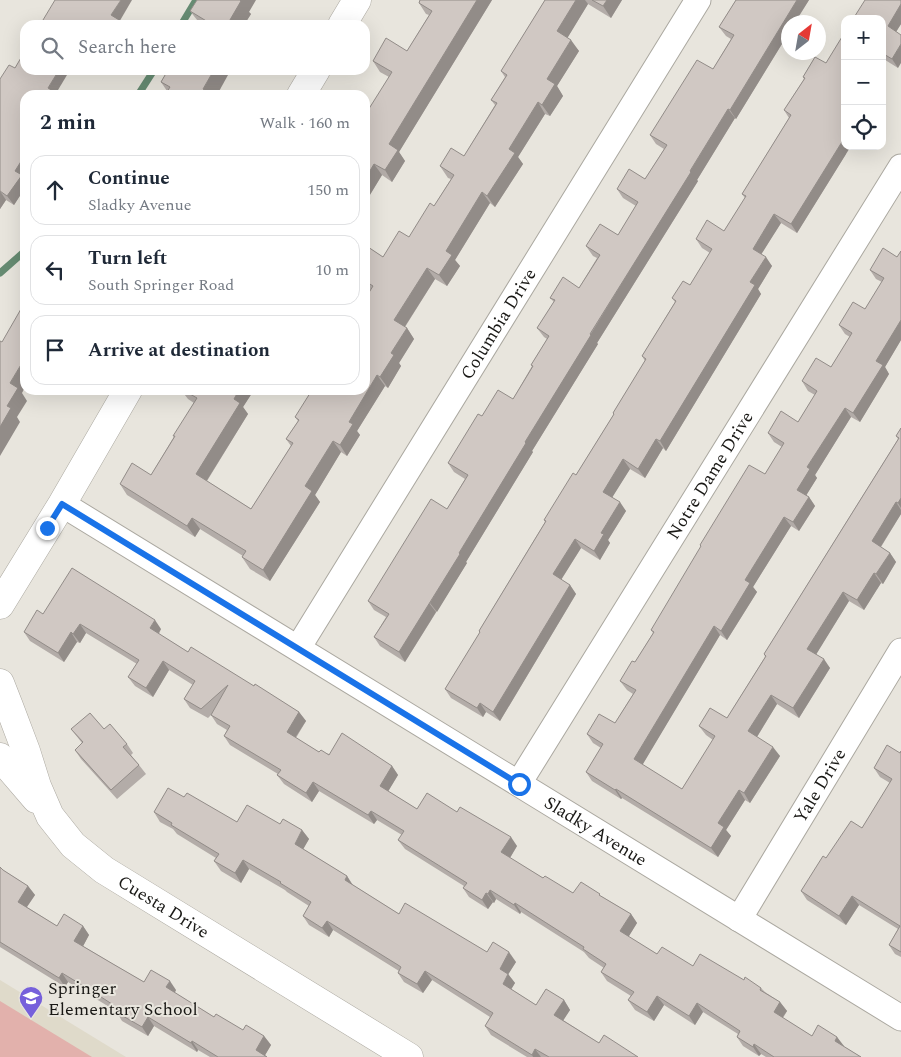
<!DOCTYPE html>
<html lang="en">
<head>
<meta charset="utf-8">
<style>
  :root { --surface:#fff; --page:#f6f6f7; --text:#1f2937; --muted:#747a83; --line:#e0e1e3 }
  body { margin:0; font-family:Spectral,serif; background:var(--page); color:var(--text) }
  .controls { position:absolute; right:15px; top:15px; display:grid; overflow:hidden; border-radius:10px; box-shadow:0 5px 20px #0002 }
  .controls button { width:45px; height:45px; display:grid; place-items:center; padding:0; border:0; border-bottom:1px solid var(--line); background:var(--surface); color:var(--text); font:25px sans-serif }
  .compass { position:absolute; left:781px; top:15px; width:45px; height:45px; border-radius:50%; background:var(--surface); box-shadow:0 5px 20px #0002; rotate:31deg }
  .stop { position:absolute; width:15px; height:15px; margin:-11px; border:4px solid #1a73e8; border-radius:50%; background:#fff }
  .stop.end { background:#1a73e8; border-color:#fff; box-shadow:0 1px 5px #0008 }
  .list { margin:0; padding:0; list-style:none }
  h2 { display:flex; justify-content:space-between; align-items:center; height:65px; margin:0; padding:0 20px; font-size:21px }
  h2 small { font-size:16px; font-weight:400; color:var(--muted) }
  .list li { display:grid; grid-template-columns:32px 1fr auto; gap:15px; align-items:center; box-sizing:border-box; height:70px; margin:0 10px 10px; padding:0 10px; border:1px solid var(--line); border-radius:15px }
  .list b { display:block; font-size:19px; white-space:nowrap }
  .list p { margin:0; font-size:16px; white-space:nowrap; color:var(--muted) }
  .list em { font-size:16px; font-style:normal; color:var(--muted) }
  .icon { flex:none; width:28px; height:28px; fill:none; stroke:currentColor; stroke-width:2; stroke-linecap:round; stroke-linejoin:round }
  .map { position:relative; flex:none; width:901px; height:1057px; overflow:hidden }
  .search { position:absolute; background:var(--surface); box-shadow:0 5px 20px #0002; left:20px; top:20px; width:350px; height:55px; display:flex; align-items:center; gap:12px; box-sizing:border-box; padding:0 18px; border-radius:15px; color:var(--muted); font-size:19px }
  .panel { position:absolute; background:var(--surface); box-shadow:0 5px 20px #0002; left:20px; top:90px; width:350px; height:305px; border-radius:15px }
  .map>svg:first-child { display:block }
  .built { fill:#dfdaca }
  .green { fill:#e2b1ac }
  .lines { fill:none; stroke-linecap:round; stroke-linejoin:round }
  .stream { stroke:#668b72; stroke-width:7 }
  .street-casing { stroke:#aba8a0; stroke-width:27 }
  .secondary-casing { stroke:#aba8a0; stroke-width:29 }
  .street { stroke:#fff; stroke-width:25 }
  .secondary { stroke:#fff; stroke-width:28 }
  .wall { fill:#b3aca8 }
  .shaded-wall { fill:#928c88 }
  .building { fill:#d0c8c3; stroke:#928c88 }
  .route { stroke:#1a73e8; stroke-width:6 }
  .labels { text-anchor:middle; dominant-baseline:central; stroke-width:4; stroke-linejoin:round; paint-order:stroke }
  .street-label { font-size:18px; fill:#191815; stroke:#e8e5dd }
  .poi-label { font-size:18px; fill:#191815; stroke:#e8e5dd; text-anchor:start }
</style>
</head>
<body>
<div class="map">
<svg width="901" height="1057" viewBox="0 0 901 1057">
  <rect width="100%" height="100%" fill="#e8e5dd"/>
  <polygon class="built" points="0,980 126,1057 0,1057"/>
  <polygon class="green" points="0,1001 92,1057 0,1057"/>
  <g class="lines">
    <g class="stream">
      <polyline points="181,25 196,0"/>
      <polyline points="138,95 154,70"/>
      <polyline points="0,273 25,251"/>
    </g>
    <g class="street-casing">
      <g id="street">
        <path id="s1" d="M 62,504 L 901,1018"/>
        <path id="s2" d="M 298,648 L 698,0"/>
        <path id="s3" d="M 519,783 L 901,167"/>
        <path id="s4" d="M 739,919 L 901,651"/>
      </g>
    </g>
    <g class="secondary-casing">
      <g id="secondary">
        <polyline points="342,25 357,0"/>
        <polyline points="301,95 316,70"/>
        <polyline points="0,605 62,504 128,390"/>
        <path id="s5" d="M 0,683 L 9,706 L 26,751 L 37,786 L 50,816 L 73,845 L 104,870 L 409,1057"/>
        <polyline points="0,757 36,799"/>
      </g>
    </g>
    <use href="#street" class="street"/>
    <use href="#secondary" class="secondary"/>
  </g>
  <g class="wall">
    <polygon points="420,0 492,0 399,152 405,161 392,182 382,175 365,203 365,116 389,77 380,72 373,61 407,51 429,15 426,14 419,3"/>
    <polygon points="545,0 622,0 611,18 588,4 567,38 579,51 557,86 563,96 550,116 545,114 518,157 523,164 495,207 490,203 455,260 460,266 447,286 435,279 405,327 407,328 414,339 399,363 401,366 388,388 385,386 357,431 360,435 347,456 341,452 315,495 320,502 270,581 250,569 242,557 243,556 200,529 195,537 127,495 120,484 151,475 194,403 188,399 181,390 254,390 243,407 248,414 207,481 251,509 291,446 286,439 298,421 295,417 365,390 370,290 365,287 365,245 383,257 409,237 434,206 451,179 448,178 440,166 464,156 495,105 491,100 505,77 501,71"/>
    <polygon points="736,0 809,0 736,119 735,118 697,180 698,181 597,343 598,344 532,451 533,452 466,562 467,563 405,662 380,646 374,637 386,617 374,610 368,601 447,509 465,479 454,472 448,463 482,416 513,399 532,366 531,365 547,339 544,337 537,328 554,302 550,298 579,288 597,258 593,256 586,246 618,235 636,206 623,198 617,189 645,179 664,149 656,144 650,135 713,69 731,39 726,36 719,27"/>
    <polygon points="901,0 901,24 896,32 898,68 882,58 882,19"/>
    <polygon points="190,11 249,12 251,14 244,25 201,25"/>
    <polygon points="815,57 846,154 797,233 781,223 761,254 772,266 758,289 761,294 666,451 663,448 645,478 630,469 612,497 626,511 608,540 610,543 600,560 581,548 561,580 570,585 576,594 500,721 486,712 483,717 451,698 445,689 480,633 479,631 545,522 544,520 576,475 614,414 613,413 645,361 642,356 675,302 672,298 690,285 710,253 702,248 696,239 724,231 745,198 742,194 789,118 784,110 804,79 803,77"/>
    <polygon points="15,68 25,95 25,174 23,177 25,180 25,188 14,205 6,200 0,209 0,79"/>
    <polygon points="168,70 225,70 228,75 167,91 161,82"/>
    <polygon points="901,251 901,340 885,367 889,374 860,422 851,417 815,475 817,478 806,495 809,497 815,506 799,531 791,526 753,587 757,592 727,640 720,635 642,765 682,789 713,740 706,735 699,726 727,718 765,657 764,654 898,439 896,436 901,428 901,514 881,547 890,553 896,562 883,584 881,583 864,610 849,601 816,654 830,668 799,718 777,704 757,737 780,756 750,803 745,800 726,830 731,836 718,857 622,798 621,799 592,781 586,772 601,748 593,743 587,734 615,723 633,694 627,690 620,681 635,662 653,633 651,630 765,474 782,447 774,442 768,433 798,422 815,395 808,391 802,381 831,367 850,337 845,334 839,325 865,309 882,282 876,279 870,270 897,257"/>
    <polygon points="43,614 161,629 159,634 188,652 254,686 299,712 306,721 296,738 319,752 392,766 398,775 388,791 417,809 457,812 517,846 510,858 543,878 573,893 601,896 631,914 637,923 628,937 657,954 693,966 744,980 761,988 765,992 780,1002 787,1011 783,1018 812,1036 837,1037 843,1046 861,1057 766,1057 761,1054 759,1056 743,1046 737,1037 738,1034 703,1012 695,1025 664,1005 654,1021 635,1010 628,1000 631,996 607,981 601,972 604,968 589,958 584,952 521,912 520,914 496,899 494,903 493,902 488,909 469,897 463,888 464,886 405,849 398,840 402,835 377,820 374,824 319,791 312,802 284,784 277,775 278,774 230,745 224,736 227,730 217,724 211,715 208,718 190,708 184,699 193,685 169,670 153,697 135,686 128,677 137,664 86,633 80,643 77,642 64,662 30,641 24,632"/>
    <polygon points="71,729 104,729 127,744 133,753 131,755 139,765 146,774 117,799 81,759 75,750 82,743"/>
    <polygon points="901,751 901,957 895,954 889,945 898,929 859,905 846,925 807,900 801,891 826,858 862,828 890,783 880,777 874,768 900,753"/>
    <polygon points="184,797 237,822 280,824 302,830 309,839 303,849 347,876 353,885 399,914 487,952 516,962 508,974 515,983 511,989 536,1005 564,1000 570,1010 563,1020 599,1043 638,1057 527,1057 491,1035 485,1026 490,1017 432,980 423,993 404,982 398,973 399,971 333,930 329,937 309,925 303,916 309,906 287,892 285,890 249,869 241,883 221,871 214,861 216,858 177,834 173,829 160,822 154,812"/>
    <polygon points="0,867 3,870 28,886 35,895 27,907 57,926 83,926 89,935 83,946 113,964 144,982 176,990 175,993 214,1017 243,1030 264,1036 271,1045 265,1055 267,1057 210,1057 198,1050 197,1052 154,1026 148,1036 122,1021 116,1011 68,982 65,987 0,947"/>
  </g>
  <g class="shaded-wall">
    <polygon points="121,0 132,0 118,24 111,15"/>
    <polygon points="240,0 256,0 249,12 251,14 244,25 227,25"/>
    <polygon points="477,0 492,0 399,152 405,161 392,182 385,170 389,144"/>
    <polygon points="576,0 585,0 588,4 565,42 557,31"/>
    <polygon points="607,0 622,0 611,18 603,6"/>
    <polygon points="797,0 809,0 795,22 788,22 788,34 736,119 730,110"/>
    <polygon points="901,4 901,24 894,35 888,26"/>
    <polygon points="571,40 579,51 557,86 563,96 550,116 542,105 547,79"/>
    <polygon points="901,44 901,63 898,68 892,59"/>
    <polygon points="59,70 70,70 55,95 48,88"/>
    <polygon points="214,70 225,70 228,75 217,95 204,95 203,89"/>
    <polygon points="538,102 545,114 518,157 523,164 495,207 487,196 509,149"/>
    <polygon points="728,109 735,118 697,180 698,181 597,343 598,344 532,451 533,452 466,562 467,563 437,612 430,603 459,553 525,442"/>
    <polygon points="845,137 845,146 851,146 797,233 791,224"/>
    <polygon points="25,155 25,174 23,177 25,180 25,188 14,205 7,196 15,171"/>
    <polygon points="374,164 382,175 365,203 365,179"/>
    <polygon points="0,191 6,200 0,209"/>
    <polygon points="482,192 490,203 455,260 460,266 447,286 439,275 446,251"/>
    <polygon points="774,214 781,223 759,258 753,249"/>
    <polygon points="766,257 772,266 758,289 761,294 666,451 660,441 750,282"/>
    <polygon points="427,268 435,279 402,331 394,320"/>
    <polygon points="901,320 901,340 885,367 889,374 860,422 853,413 876,361"/>
    <polygon points="407,328 414,339 399,363 401,366 388,388 380,377 391,353"/>
    <polygon points="25,358 25,387 22,393 27,401 17,417 20,422 0,456 0,427 7,406 10,383"/>
    <polygon points="377,375 385,386 357,431 360,435 347,456 340,445 349,422"/>
    <polygon points="239,390 254,390 243,407 248,414 204,485 196,474 234,399"/>
    <polygon points="845,408 851,417 815,475 817,478 804,499 797,490 807,467"/>
    <polygon points="656,439 663,448 645,478 638,469"/>
    <polygon points="333,441 341,452 315,495 320,502 270,581 263,570 305,486"/>
    <polygon points="623,459 630,469 610,501 603,492"/>
    <polygon points="809,497 815,506 799,531 793,522"/>
    <polygon points="901,498 901,508 898,503"/>
    <polygon points="620,502 626,511 608,540 610,543 600,560 594,551 601,533"/>
    <polygon points="896,502 901,510 901,514 878,551 872,541"/>
    <polygon points="784,517 791,526 753,587 757,592 727,640 721,631 745,580"/>
    <polygon points="192,518 200,529 195,537 187,526"/>
    <polygon points="575,539 581,548 559,583 553,574"/>
    <polygon points="890,553 896,562 883,584 876,574"/>
    <polygon points="874,573 881,583 864,610 857,600"/>
    <polygon points="570,585 576,594 500,721 493,712"/>
    <polygon points="843,592 849,601 814,658 807,649"/>
    <polygon points="429,603 436,612 405,662 399,652"/>
    <polygon points="155,620 161,629 156,637 150,628"/>
    <polygon points="80,624 86,633 80,643 73,634"/>
    <polygon points="714,626 720,635 640,769 634,759"/>
    <polygon points="71,632 77,642 64,662 58,653"/>
    <polygon points="824,659 830,668 799,718 793,708"/>
    <polygon points="163,661 169,670 153,697 146,688"/>
    <polygon points="771,695 777,704 755,740 748,731"/>
    <polygon points="480,703 486,712 483,717 477,708"/>
    <polygon points="299,712 306,721 293,741 287,732"/>
    <polygon points="773,747 780,756 750,803 744,793"/>
    <polygon points="392,766 398,775 386,795 380,786"/>
    <polygon points="313,782 319,791 312,802 306,793"/>
    <polygon points="616,789 622,798 621,799 615,790"/>
    <polygon points="739,790 745,800 726,830 731,836 718,857 711,848 718,823"/>
    <polygon points="371,811 377,820 374,824 368,815"/>
    <polygon points="302,830 309,839 301,853 295,844"/>
    <polygon points="511,837 517,846 508,861 501,852"/>
    <polygon points="243,860 249,869 241,883 235,873"/>
    <polygon points="347,876 353,886 345,880"/>
    <polygon points="28,886 35,895 24,911 18,902"/>
    <polygon points="490,890 496,899 494,903 488,894"/>
    <polygon points="486,893 493,902 488,909 482,900"/>
    <polygon points="852,896 859,905 846,925 839,916"/>
    <polygon points="515,903 521,912 520,914 514,905"/>
    <polygon points="631,914 637,923 626,941 620,931"/>
    <polygon points="327,921 333,930 329,937 322,928"/>
    <polygon points="83,926 89,935 81,950 74,941"/>
    <polygon points="509,952 516,962 506,978 500,969"/>
    <polygon points="425,971 432,980 423,993 417,984"/>
    <polygon points="62,973 68,982 65,987 59,978"/>
    <polygon points="508,974 515,983 509,993 503,984"/>
    <polygon points="170,981 176,990 172,996 166,987"/>
    <polygon points="657,996 664,1005 654,1021 647,1012"/>
    <polygon points="564,1000 570,1010 561,1024 554,1015"/>
    <polygon points="780,1002 787,1011 780,1021 774,1012"/>
    <polygon points="697,1003 703,1012 695,1025 689,1016"/>
    <polygon points="148,1017 154,1026 148,1036 142,1027"/>
    <polygon points="264,1036 271,1045 264,1057 256,1050"/>
    <polygon points="837,1037 844,1046 841,1050 835,1041"/>
    <polygon points="192,1041 198,1050 197,1052 191,1043"/>
    <polygon points="754,1044 761,1054 759,1056 753,1047"/>
    <polygon points="535,1049 541,1057 533,1057 532,1055"/>
  </g>
  <g class="building">
    <polygon points="55,0 121,0 111,15 124,23 122,25 40,25"/>
    <polygon points="197,0 240,0 241,1 227,25 206,25 208,22 190,11"/>
    <polygon points="420,0 477,0 389,144 398,150 385,170 374,164 365,179 365,115 392,72 373,61 386,38 407,51 432,11 419,3"/>
    <polygon points="545,0 576,0 557,31 571,40 547,79 555,84 542,105 538,102 509,149 515,153 487,196 482,192 446,251 452,255 439,275 427,268 394,320 407,328 391,353 394,355 380,377 377,375 349,422 353,424 340,445 333,441 305,486 312,491 263,570 242,557 246,551 192,518 187,526 120,484 132,463 151,475 175,436 173,436 197,398 183,390 239,390 234,399 240,403 196,474 251,509 293,443 286,439 299,420 295,417 312,390 365,390 365,299 373,286 365,281 365,245 383,257 399,231 409,237 430,203 434,206 454,175 440,166 451,148 464,156 497,103 491,100 507,75 501,71"/>
    <polygon points="592,0 607,0 603,6"/>
    <polygon points="736,0 797,0 730,110 728,109 690,171 691,172 590,334 591,335 525,442 526,443 459,553 460,554 399,652 374,637 389,614 368,601 431,499 447,509 468,475 448,463 478,414 482,416 498,390 513,399 533,366 531,365 549,336 537,328 555,300 550,298 563,277 579,288 600,255 586,246 600,224 618,235 638,202 617,189 629,169 645,179 667,145 650,135 697,60 713,69 734,35 719,27"/>
    <polygon points="865,0 901,0 901,4 888,26 901,35 901,44 892,59 882,53 882,19 853,19"/>
    <polygon points="845,32 845,137 791,224 774,214 753,249 766,257 750,282 755,285 660,441 656,439 638,469 623,459 603,492 620,502 601,533 604,534 594,551 575,539 553,574 570,585 493,712 480,703 477,708 445,689 480,632 479,631 546,521 544,520 573,473 576,475 614,414 613,413 646,359 642,356 676,301 672,298 683,281 690,285 712,249 696,239 707,220 724,231 746,196 742,194 791,115 784,110 805,78 803,77 815,57 826,63"/>
    <polygon points="25,51 25,70 59,70 48,88 59,95 25,95 25,155 15,171 22,175 7,196 0,191 0,79 9,65 15,68"/>
    <polygon points="168,70 214,70 203,89 206,91 204,95 165,95 170,87 161,82"/>
    <polygon points="883,248 897,257 901,251 901,320 876,361 883,365 853,413 845,408 807,467 810,469 797,490 809,497 793,522 784,517 745,580 750,583 721,631 714,626 634,759 682,789 715,736 699,726 710,708 727,718 766,656 764,654 899,438 896,436 901,428 901,498 898,503 896,502 872,541 890,553 876,574 874,573 857,600 843,592 807,649 824,659 793,708 771,695 748,731 773,747 744,793 739,790 718,823 724,827 711,848 616,789 615,790 586,772 603,744 587,734 599,714 615,723 636,690 620,681 632,661 635,662 654,632 651,630 701,546 700,545 749,465 765,474 784,443 768,433 781,411 798,422 817,391 802,381 816,358 831,367 852,333 839,325 853,302 865,309 884,278 870,270"/>
    <polygon points="25,302 25,358 10,383 18,388 7,406 11,408 0,427 0,341 2,342"/>
    <polygon points="72,568 155,620 150,628 188,652 191,647 254,686 255,684 299,712 287,732 319,752 321,750 329,755 342,733 392,766 380,786 417,809 427,793 457,812 460,807 511,837 501,852 543,878 545,876 573,893 581,882 600,894 599,895 631,914 620,931 657,954 662,947 693,966 700,954 744,980 745,977 761,988 760,990 780,1002 774,1012 812,1036 818,1025 837,1037 835,1041 861,1057 774,1057 754,1044 753,1047 737,1037 740,1031 697,1003 689,1016 657,996 647,1012 628,1000 634,992 601,972 606,964 583,949 584,947 515,903 514,905 490,890 488,894 486,893 482,900 463,888 467,883 398,840 404,831 371,811 368,815 313,782 306,793 277,775 281,770 224,736 230,726 211,715 228,685 201,709 184,699 195,681 163,661 146,688 128,677 139,660 80,624 73,634 71,632 58,653 24,632 37,610 43,614"/>
    <polygon points="90,713 104,729 110,724 127,744 123,747 139,765 111,790 75,750 83,742 71,729"/>
    <polygon points="887,745 900,753 901,751 901,952 889,945 900,926 852,896 839,916 801,891 823,856 826,858 851,821 862,828 892,779 874,768"/>
    <polygon points="168,788 184,797 187,793 237,822 247,805 280,824 283,819 302,830 295,844 347,876 345,880 399,914 405,903 487,952 493,942 509,952 500,969 508,974 503,984 536,1005 546,989 564,1000 554,1015 599,1043 604,1035 638,1057 549,1057 535,1049 532,1055 485,1026 493,1013 425,971 417,984 398,973 401,967 398,965 327,921 322,928 303,916 311,902 280,883 281,882 243,860 235,873 214,861 219,854 171,825 172,823 154,812"/>
    <polygon points="0,867 3,870 28,886 18,902 57,926 64,914 83,926 74,941 113,964 144,982 151,970 170,981 166,987 214,1017 216,1014 243,1030 246,1025 264,1036 256,1050 267,1057 218,1057 192,1041 191,1043 148,1017 142,1027 116,1012 118,1008 95,993 62,973 59,978 0,942"/>
  </g>
  <g class="lines">
    <polyline class="route" points="47,528 62,504 519,784"/>
  </g>
  <defs>
    <g id="school-pin" transform="scale(1.25)"><path d="M0 17L-7.5 6A9.5 9.5 0 1 1 7.5 6Z" fill="#7660db" stroke="#e8e5dd"/><path d="M0-5L7-2L0 1L-7-2ZM-4 1L0 2.5L4 1V4Q0 6-4 4Z" fill="#fff"/></g>
  </defs>
  <g fill-rule="evenodd">
    <use href="#school-pin" x="31" y="998"/>
  </g>
  <g class="labels">
    <g class="street-label">
      <text stroke="none"><textPath href="#s2" startOffset="381">Columbia Drive</textPath></text>
      <text stroke="none"><textPath href="#s3" startOffset="362">Notre Dame Drive</textPath></text>
      <text stroke="none"><textPath href="#s4" startOffset="156">Yale Drive</textPath></text>
      <text stroke="none"><textPath href="#s1" startOffset="626">Sladky Avenue</textPath></text>
      <text stroke="none"><textPath href="#s5" startOffset="289">Cuesta Drive</textPath></text>
    </g>
    <g class="poi-label">
      <text x="48" y="988">Springer<tspan x="48" dy="21">Elementary School</tspan></text>
    </g>
  </g>
</svg>
<div class="controls">
<button>+</button>
<button>−</button>
<button><svg class="icon" aria-label="locate" viewBox="0 0 24 24"><circle cx="12" cy="12" r="6"/><path d="M12 2v4M12 18v4M2 12h4M18 12h4"/></svg></button>
</div>
<svg class="compass" viewBox="-18 -18 36 36"><path d="M0-13l5 13h-10z" fill="#e53935"/><path d="M0 13l5-13h-10z" fill="#747a83"/></svg>
<div class="stop" style="left:519px;top:784px"></div>
<div class="stop end" style="left:47px;top:528px"></div>
<div class="search"><svg class="icon" aria-label="search" viewBox="0 0 24 24"><circle cx="10" cy="10" r="6"/><path d="M15 15l6 6"/></svg>Search here</div>
<section class="panel">
<h2>2 min<small>Walk · 160 m</small></h2>
<ul class="list">
<li><svg class="icon" aria-label="ahead" viewBox="0 0 24 24"><path d="M12 20V5M6 11l6-6 6 6"/></svg><div><b>Continue</b><p>Sladky Avenue</p></div><em>150 m</em></li>
<li><svg class="icon" aria-label="left" viewBox="0 0 24 24"><path d="M17 20v-9H6M10 6l-5 5 5 5"/></svg><div><b>Turn left</b><p>South Springer Road</p></div><em>10 m</em></li>
<li><svg class="icon" aria-label="arrive" viewBox="0 0 24 24"><path d="M6 21V4h12l-3 4 3 4H6"/></svg><div><b>Arrive at destination</b></div></li>
</ul>
</section>
</div>
</body>
</html>
